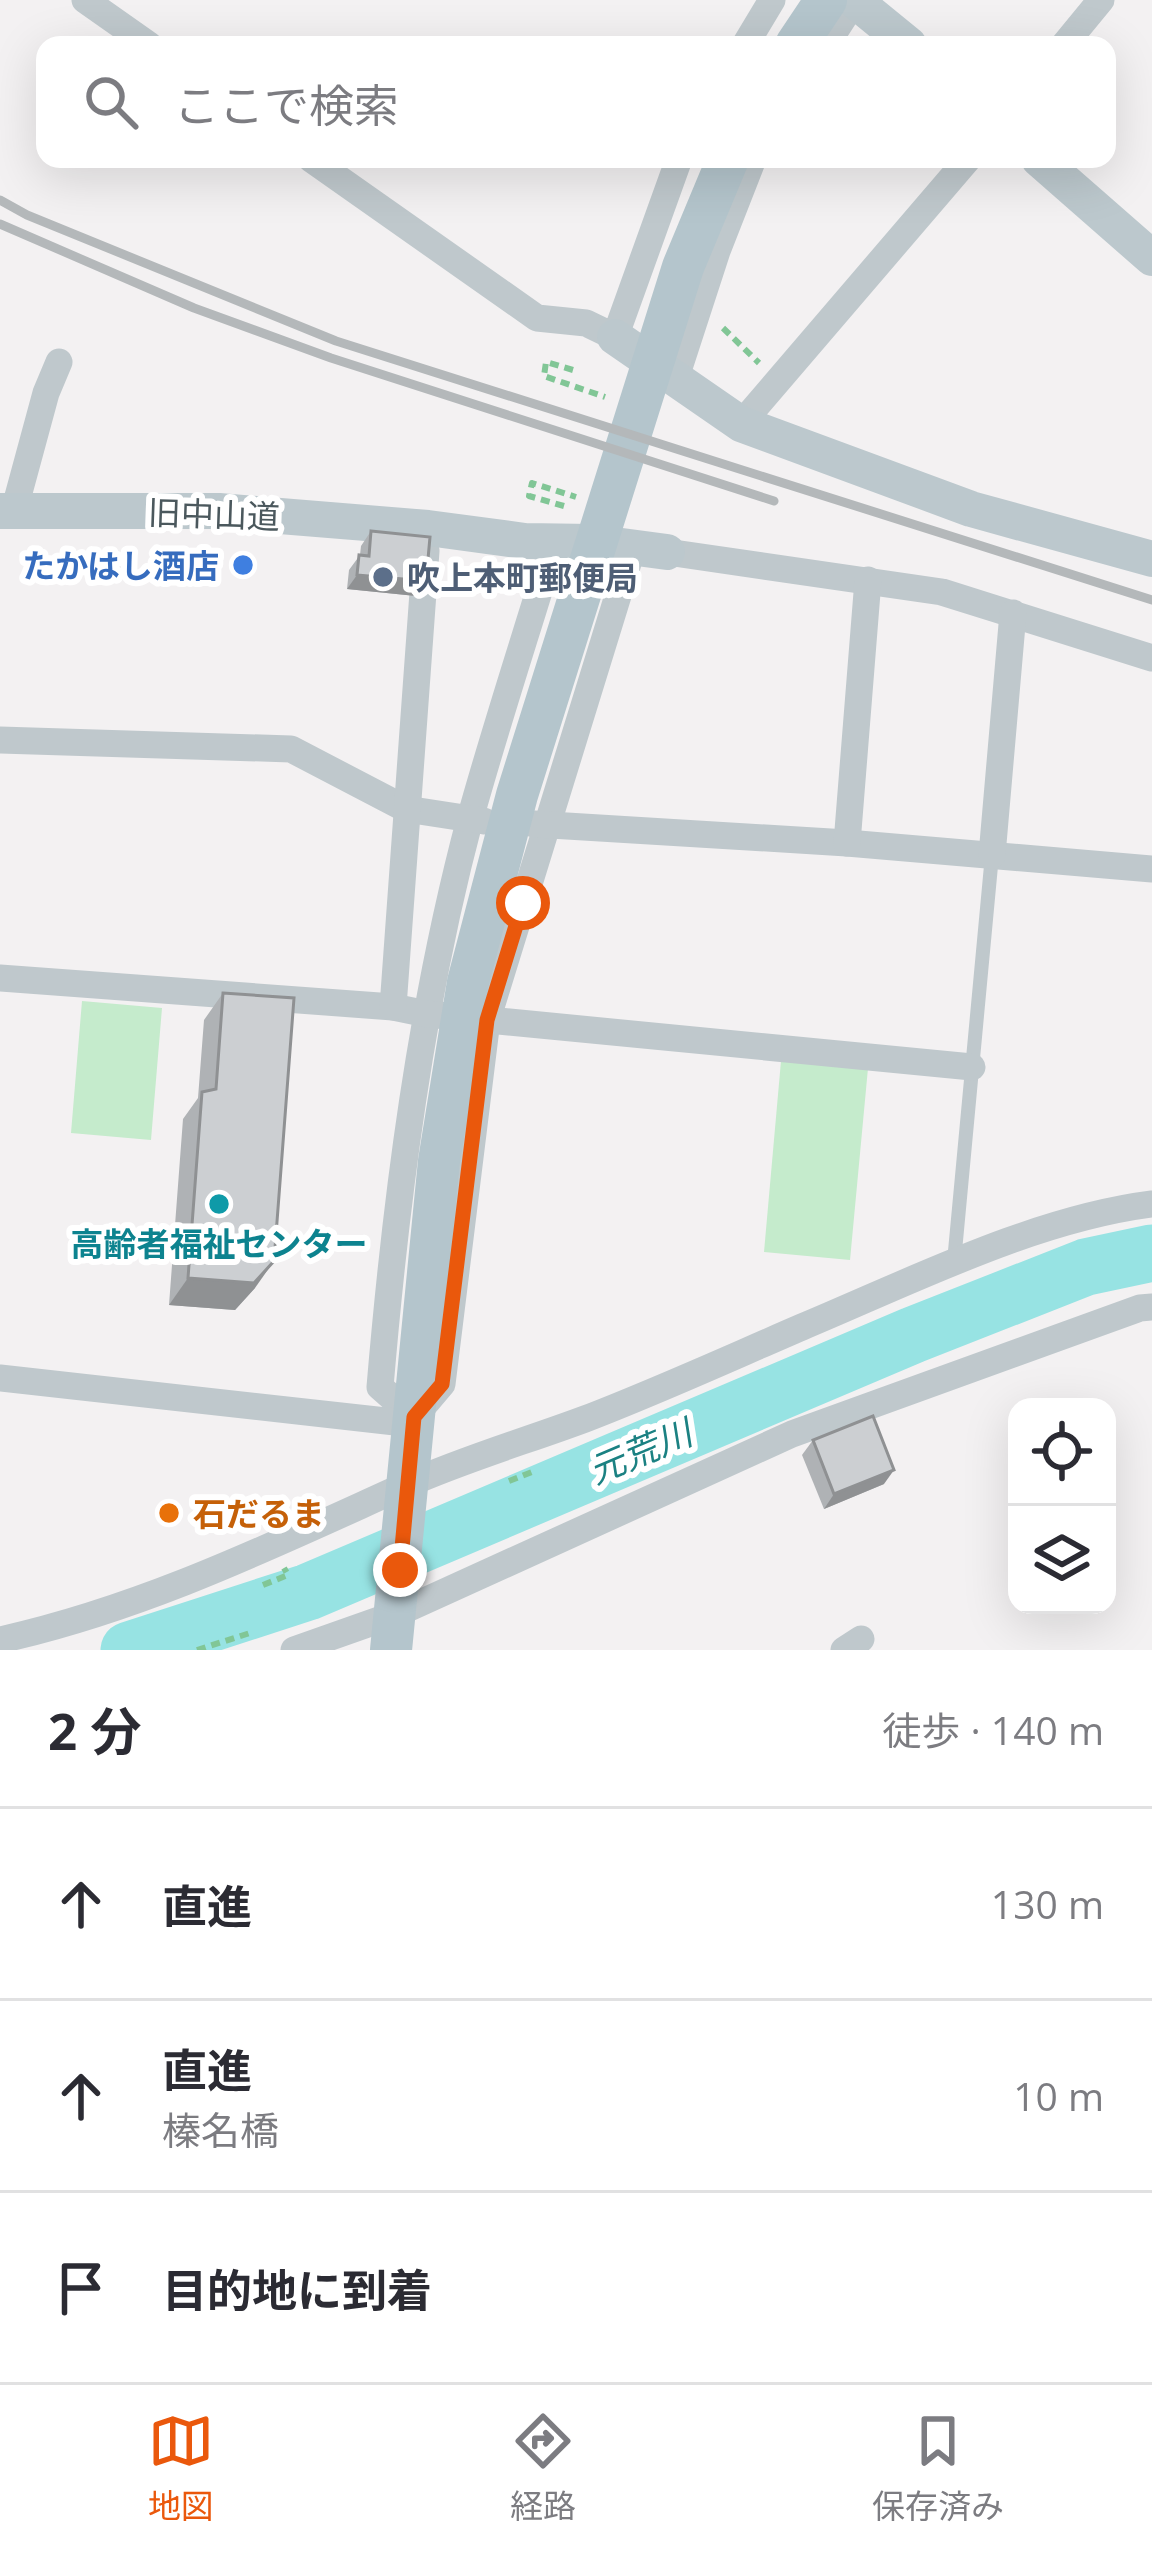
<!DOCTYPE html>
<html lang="ja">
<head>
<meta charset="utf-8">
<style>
  :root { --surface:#fff; --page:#f2f2f3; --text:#2b2b33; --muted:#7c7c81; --line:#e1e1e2; --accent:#ea580c }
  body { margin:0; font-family:"Open Sans","Noto Sans JP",sans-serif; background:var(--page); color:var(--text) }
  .controls { position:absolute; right:36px; bottom:36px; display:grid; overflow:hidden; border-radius:24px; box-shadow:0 12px 48px #0002 }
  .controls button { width:108px; height:108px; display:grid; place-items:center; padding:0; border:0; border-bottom:3px solid var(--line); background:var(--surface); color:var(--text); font:60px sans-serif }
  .stop { position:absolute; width:36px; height:36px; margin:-27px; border:9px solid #ea580c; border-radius:50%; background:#fff }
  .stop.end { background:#ea580c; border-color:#fff; box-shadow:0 3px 12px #0008 }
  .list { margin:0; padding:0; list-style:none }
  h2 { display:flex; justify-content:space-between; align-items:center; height:156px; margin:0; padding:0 48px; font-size:51px }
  h2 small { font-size:39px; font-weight:400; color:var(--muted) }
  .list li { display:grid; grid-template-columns:78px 1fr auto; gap:36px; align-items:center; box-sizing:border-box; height:192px; padding:0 48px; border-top:3px solid var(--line) }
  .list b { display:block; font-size:45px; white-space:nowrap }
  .list p { margin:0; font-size:39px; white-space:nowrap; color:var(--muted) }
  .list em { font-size:39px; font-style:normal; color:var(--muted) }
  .icon { flex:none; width:66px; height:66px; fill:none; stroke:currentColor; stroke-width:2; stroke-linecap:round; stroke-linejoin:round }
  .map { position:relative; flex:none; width:1152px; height:1650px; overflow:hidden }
  .search { position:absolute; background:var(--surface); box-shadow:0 12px 48px #0002; left:36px; right:36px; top:36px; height:132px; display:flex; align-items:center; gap:30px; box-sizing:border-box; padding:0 42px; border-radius:24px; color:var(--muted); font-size:45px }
  .sheet { height:732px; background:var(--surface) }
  nav { display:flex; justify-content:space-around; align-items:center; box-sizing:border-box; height:168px; border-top:3px solid var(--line); background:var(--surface); font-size:33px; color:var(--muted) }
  nav a { display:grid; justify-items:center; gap:6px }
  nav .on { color:var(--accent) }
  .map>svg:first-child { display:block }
  .green { fill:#c5ebcc }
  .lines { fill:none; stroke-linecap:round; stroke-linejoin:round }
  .river { stroke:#97e3e3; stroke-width:57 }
  .path { stroke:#81c696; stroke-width:6; stroke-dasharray:9 6; stroke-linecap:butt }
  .lane { stroke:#bfc8cc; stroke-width:14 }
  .street { stroke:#bfc8cc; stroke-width:27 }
  .secondary { stroke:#bcc8cd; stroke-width:36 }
  .primary { stroke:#b4c5cc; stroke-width:42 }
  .rail { stroke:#b4b8ba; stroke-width:9 }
  .wall { fill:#afb2b5 }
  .shaded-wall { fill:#8f9193 }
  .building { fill:#cccfd2; stroke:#8f9193; stroke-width:3 }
  .route { stroke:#ea580c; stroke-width:15 }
  .shop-dot { fill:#3f7fe0; stroke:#fff; stroke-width:4.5 }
  .service-dot { fill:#5c6f8a; stroke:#fff; stroke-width:4.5 }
  .culture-dot { fill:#0f9aa8; stroke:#fff; stroke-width:4.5 }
  .food-dot { fill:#e8710a; stroke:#fff; stroke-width:4.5 }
  .labels { text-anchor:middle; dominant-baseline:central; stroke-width:12; stroke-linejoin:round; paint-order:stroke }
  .street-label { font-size:33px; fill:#4b585d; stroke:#fff }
  .shop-label { font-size:33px; font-weight:bold; fill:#366cbe; stroke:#fff; text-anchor:end }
  .service-label { font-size:33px; font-weight:bold; fill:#4e5e75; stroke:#fff; text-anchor:start }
  .culture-label { font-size:33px; font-weight:bold; fill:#0d838f; stroke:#fff }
  .food-label { font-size:33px; font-weight:bold; fill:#c56008; stroke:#fff; text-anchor:start }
  .water-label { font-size:36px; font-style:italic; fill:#1b8182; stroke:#fff }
</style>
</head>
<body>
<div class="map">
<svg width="1152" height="1650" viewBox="0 0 1152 1650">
  <rect width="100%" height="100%" fill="#f3f1f2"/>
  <g class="green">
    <polygon points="82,1001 162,1008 151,1140 71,1133"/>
    <polygon points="781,1061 868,1068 850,1260 764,1252"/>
  </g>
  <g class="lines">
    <polyline class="river" points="129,1650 308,1592 913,1335 1086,1267 1152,1253"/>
    <g class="path">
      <polyline points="723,328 759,363"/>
      <polyline points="573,370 546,362 544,376 605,397"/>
      <polyline points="564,506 529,496 532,483 576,497"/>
      <polyline points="509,1481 532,1472"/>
      <polyline points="263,1585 288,1575 284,1568"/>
      <polyline points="197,1650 250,1633"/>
    </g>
    <polyline class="lane" points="954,1262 992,855"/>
    <g class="street">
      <polyline points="85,0 149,45"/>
      <polyline points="745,45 772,0"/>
      <polyline points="826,45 855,0"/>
      <polyline points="1064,45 1101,0"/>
      <polyline points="311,159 537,318 586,323 615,337 679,159"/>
      <polyline points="675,380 717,251 753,159"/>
      <polyline points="741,424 968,159"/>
      <polyline points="14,511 46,393 59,362"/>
      <path d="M 555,539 C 527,632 496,725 470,819 C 421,1003 396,1197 380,1387 L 414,1417 L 442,1384 L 487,1020 L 633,547"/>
      <polyline points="667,552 942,592 1152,658"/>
      <polyline points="0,740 291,749 406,809 484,821"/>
      <polyline points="534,824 847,843 1152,869"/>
      <polyline points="847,843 868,580"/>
      <polyline points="992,855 1013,613"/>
      <polyline points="0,978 393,1007 427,1014 972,1067"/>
      <polyline points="393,1007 426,551"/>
      <polyline points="0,1378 413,1424"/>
      <path d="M 0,1640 C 144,1608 273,1545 406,1485 C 464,1459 526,1441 585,1419 C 658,1391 730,1358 802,1327 C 912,1281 1034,1219 1152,1204"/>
      <polyline points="294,1650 396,1614 792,1434 1140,1308 1152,1307"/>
      <polyline points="844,1650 861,1639"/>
    </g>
    <g class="secondary">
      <polyline points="854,0 909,45"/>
      <polyline points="1039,159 1152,258"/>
      <polyline points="615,337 741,424 971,509 1152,559"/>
      <polyline points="0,511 219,511 428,528 525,541 592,542 667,552"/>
    </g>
    <g class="primary">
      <polyline points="796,45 826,0"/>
      <polyline points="391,1650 439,1161 468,982 517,795 683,267 728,159"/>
    </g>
    <g class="rail">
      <polyline points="0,200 27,215 336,341 1152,600"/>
      <polyline points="0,224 194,308 331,358 774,501"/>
    </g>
  </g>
  <g class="wall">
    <polygon points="371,531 416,596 347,589 349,570 360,555 361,546"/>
    <polygon points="223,993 255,1288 235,1310 169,1305 183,1119 198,1098 204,1020"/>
    <polygon points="813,1440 884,1484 824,1509 802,1455"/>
  </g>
  <g class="shaded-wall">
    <polygon points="357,575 426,581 416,596 347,589"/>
    <polygon points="274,1261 255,1288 235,1310 169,1305 188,1278"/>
    <polygon points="894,1470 884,1484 824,1509 834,1494"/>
  </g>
  <g class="building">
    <polygon points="371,531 430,537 426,581 357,575 359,555 369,556"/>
    <polygon points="223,993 294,998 274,1261 254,1283 188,1278 202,1092 216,1089"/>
    <polygon points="873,1416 894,1470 834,1494 813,1440"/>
  </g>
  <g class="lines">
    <polyline class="route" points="400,1570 414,1417 442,1384 487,1020 523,903"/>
  </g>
  <circle class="shop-dot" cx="243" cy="565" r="12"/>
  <circle class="service-dot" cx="383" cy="577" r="12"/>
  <circle class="culture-dot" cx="219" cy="1204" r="12"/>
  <circle class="food-dot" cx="169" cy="1513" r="12"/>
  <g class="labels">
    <g class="street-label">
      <text transform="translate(214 514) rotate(2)">旧中山道</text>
    </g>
    <g class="shop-label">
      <text x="219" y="565">たかはし酒店</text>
    </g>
    <g class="service-label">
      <text x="407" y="577">吹上本町郵便局</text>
    </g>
    <g class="culture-label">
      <text x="219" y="1243">高齢者福祉センター</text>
    </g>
    <g class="food-label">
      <text x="193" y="1513">石だるま</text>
    </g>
    <g class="water-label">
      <text transform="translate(640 1451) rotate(-23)">元荒川</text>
    </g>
  </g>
</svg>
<div class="controls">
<button><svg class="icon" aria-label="locate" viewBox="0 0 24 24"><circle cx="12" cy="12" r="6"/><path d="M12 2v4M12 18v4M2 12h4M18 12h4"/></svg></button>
<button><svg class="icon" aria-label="layers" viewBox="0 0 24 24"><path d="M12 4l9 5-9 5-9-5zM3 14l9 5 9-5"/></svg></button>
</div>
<div class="stop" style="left:523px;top:903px"></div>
<div class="stop end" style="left:400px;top:1570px"></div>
<div class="search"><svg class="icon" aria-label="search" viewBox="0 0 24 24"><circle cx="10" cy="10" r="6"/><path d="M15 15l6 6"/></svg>ここで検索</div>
</div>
<section class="sheet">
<h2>2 分<small>徒歩 · 140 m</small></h2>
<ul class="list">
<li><svg class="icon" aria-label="ahead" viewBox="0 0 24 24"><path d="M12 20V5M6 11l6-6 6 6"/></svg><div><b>直進</b></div><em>130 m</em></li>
<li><svg class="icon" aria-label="ahead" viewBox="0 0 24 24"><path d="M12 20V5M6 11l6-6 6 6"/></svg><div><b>直進</b><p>榛名橋</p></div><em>10 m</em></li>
<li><svg class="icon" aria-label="arrive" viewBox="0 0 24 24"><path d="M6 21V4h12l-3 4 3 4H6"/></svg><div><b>目的地に到着</b></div></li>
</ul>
</section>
<nav>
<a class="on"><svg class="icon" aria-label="map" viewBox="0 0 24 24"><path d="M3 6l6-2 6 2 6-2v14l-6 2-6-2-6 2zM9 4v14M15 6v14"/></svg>地図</a>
<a><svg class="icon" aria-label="directions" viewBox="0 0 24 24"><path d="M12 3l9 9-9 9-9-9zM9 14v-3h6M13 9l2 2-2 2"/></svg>経路</a>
<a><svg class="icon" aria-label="saved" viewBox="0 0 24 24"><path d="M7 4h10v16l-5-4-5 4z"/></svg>保存済み</a>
</nav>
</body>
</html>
